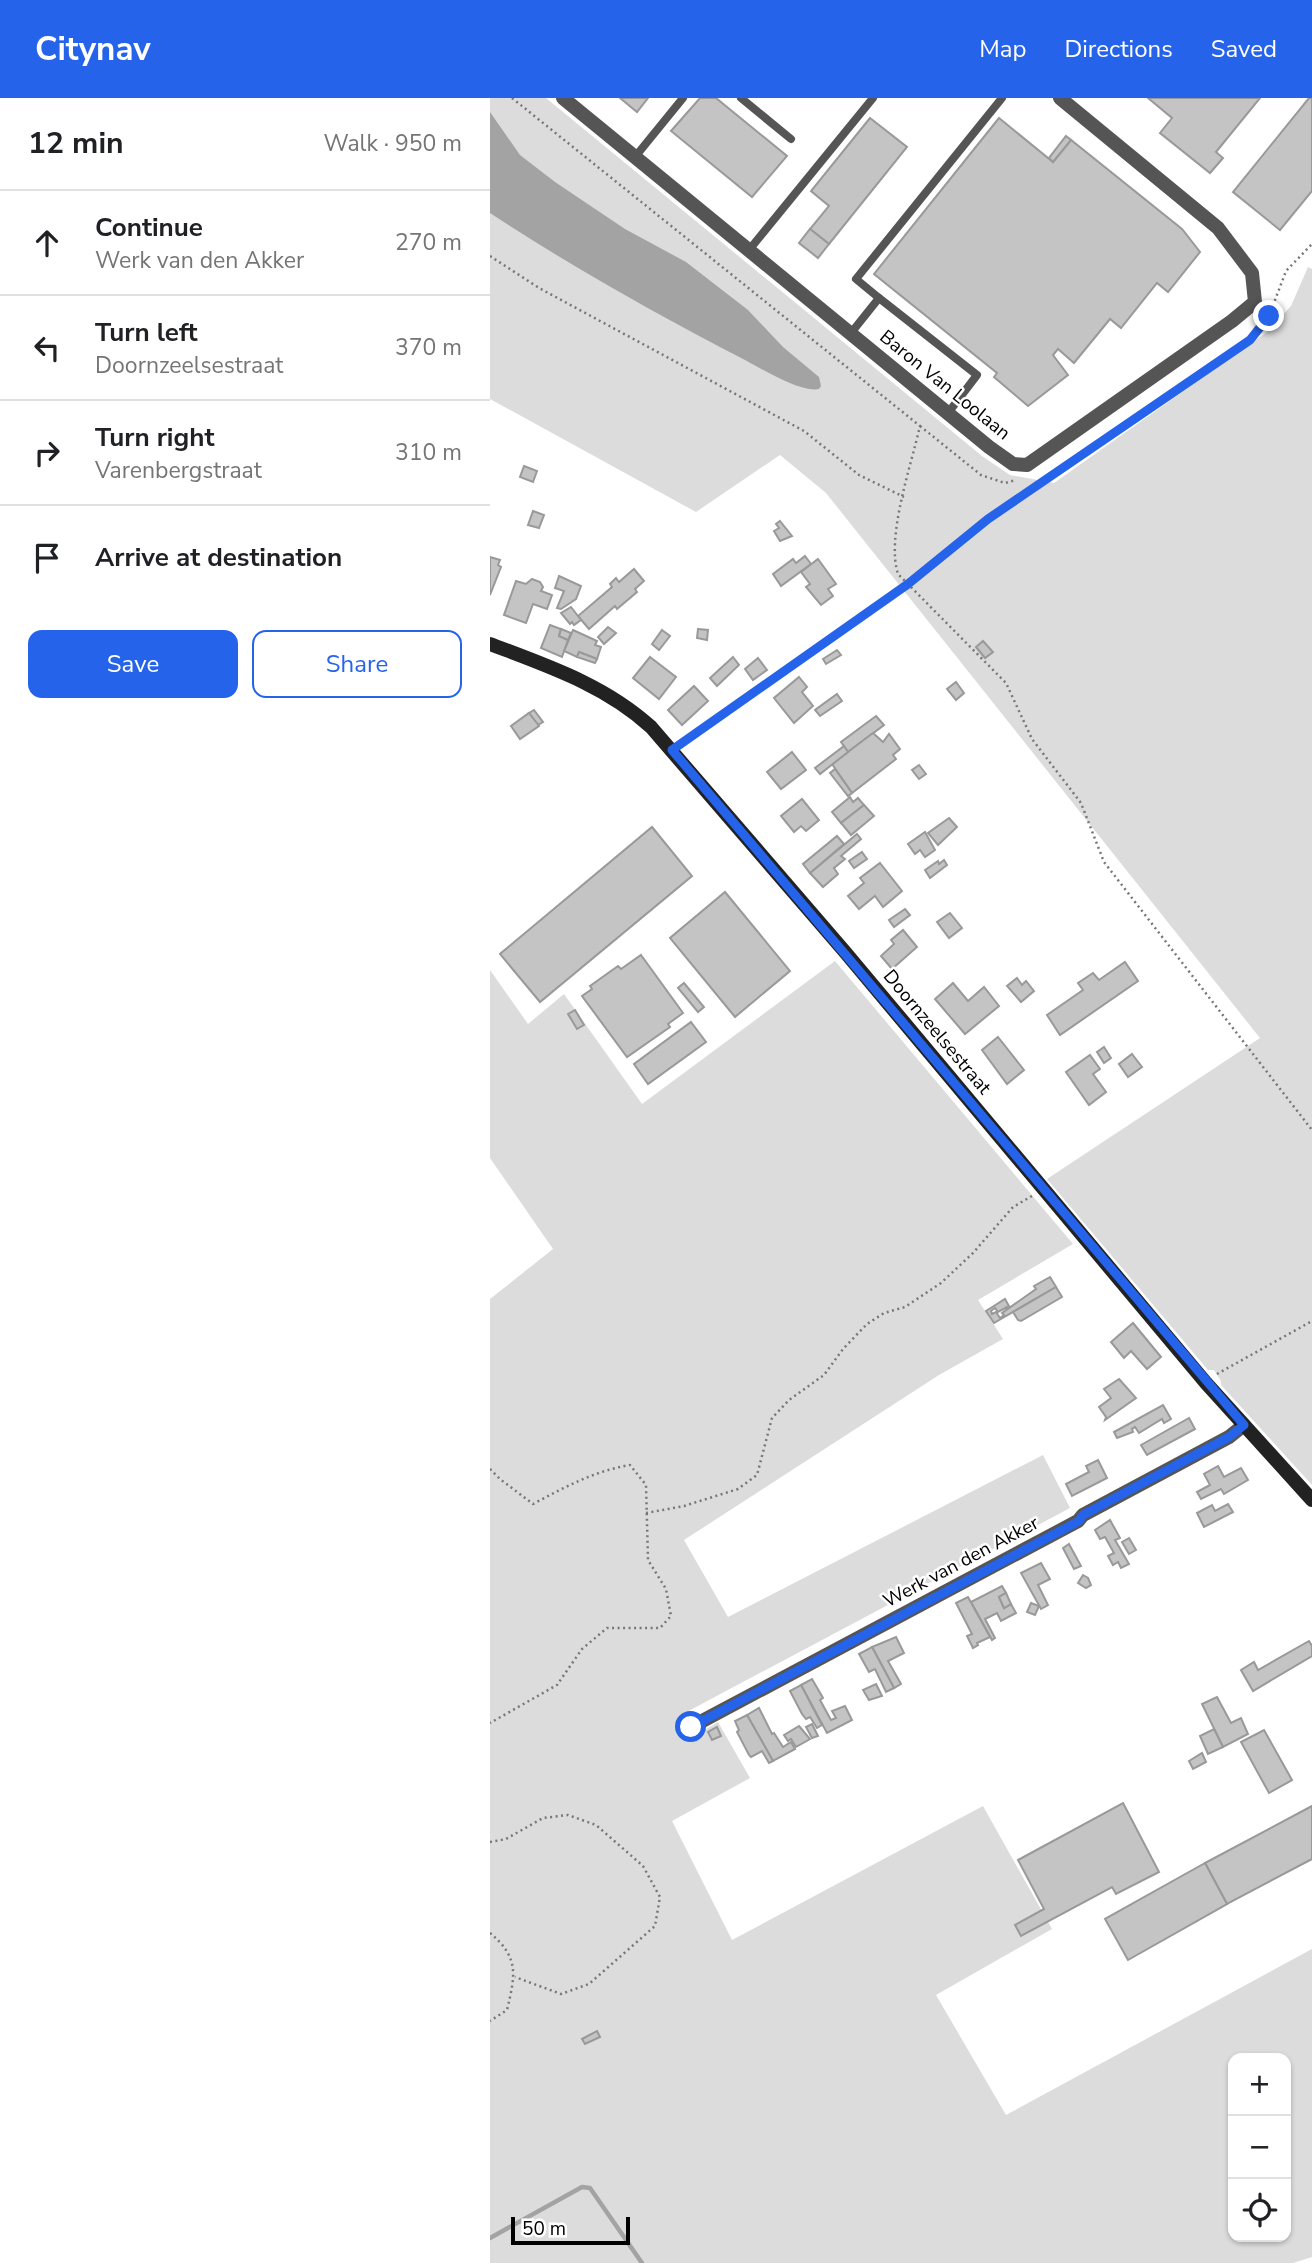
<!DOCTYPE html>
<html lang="en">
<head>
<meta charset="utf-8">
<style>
  :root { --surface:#fff; --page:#f2f2f2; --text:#202124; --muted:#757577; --line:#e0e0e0; --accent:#2563eb }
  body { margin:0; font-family:"Nunito Sans",sans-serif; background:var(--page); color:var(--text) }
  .controls { position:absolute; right:21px; bottom:21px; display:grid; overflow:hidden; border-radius:14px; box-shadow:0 2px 5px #0004 }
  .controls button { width:63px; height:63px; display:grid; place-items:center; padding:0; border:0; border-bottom:2px solid var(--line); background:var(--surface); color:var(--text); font:35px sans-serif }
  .scale { position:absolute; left:21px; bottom:18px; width:119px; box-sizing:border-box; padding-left:7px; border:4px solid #000; border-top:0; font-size:19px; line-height:24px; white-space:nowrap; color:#000; -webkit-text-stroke:5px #fff; paint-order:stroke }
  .stop { position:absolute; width:21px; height:21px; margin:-16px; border:5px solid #2563eb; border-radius:50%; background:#fff }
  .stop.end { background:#2563eb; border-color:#fff; box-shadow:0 2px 7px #0008 }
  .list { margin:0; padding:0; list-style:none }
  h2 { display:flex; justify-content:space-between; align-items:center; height:91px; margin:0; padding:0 28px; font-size:30px }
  h2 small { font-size:23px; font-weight:400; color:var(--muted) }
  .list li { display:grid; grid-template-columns:46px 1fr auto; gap:21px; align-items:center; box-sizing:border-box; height:105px; padding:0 28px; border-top:2px solid var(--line) }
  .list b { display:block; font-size:26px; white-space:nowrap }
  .list p { margin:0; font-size:23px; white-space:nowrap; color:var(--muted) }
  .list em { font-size:23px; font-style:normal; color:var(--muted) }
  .actions { display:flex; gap:14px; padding:21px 28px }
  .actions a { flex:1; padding:16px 0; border:2px solid var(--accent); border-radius:14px; text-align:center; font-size:24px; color:var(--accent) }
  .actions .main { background:var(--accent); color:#fff }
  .icon { flex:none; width:38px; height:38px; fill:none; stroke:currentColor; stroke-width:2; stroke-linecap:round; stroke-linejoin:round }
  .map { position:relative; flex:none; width:822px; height:2165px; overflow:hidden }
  header { display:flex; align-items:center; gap:42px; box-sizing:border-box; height:98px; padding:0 35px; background:var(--accent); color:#fff }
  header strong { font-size:33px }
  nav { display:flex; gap:38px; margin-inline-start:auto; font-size:24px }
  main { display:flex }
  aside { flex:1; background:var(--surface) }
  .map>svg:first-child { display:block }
  .green { fill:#dcdcdc; fill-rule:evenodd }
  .water { fill:#a3a3a3 }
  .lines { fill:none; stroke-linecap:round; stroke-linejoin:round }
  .stream { stroke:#a3a3a3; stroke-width:4.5 }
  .building { fill:#c4c4c4; stroke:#999; stroke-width:2 }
  .path { stroke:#777; stroke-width:2.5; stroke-dasharray:2 3.5; stroke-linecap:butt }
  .service { stroke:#555; stroke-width:8 }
  .minor { stroke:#555; stroke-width:14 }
  .secondary { stroke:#222; stroke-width:14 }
  .route { stroke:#2563eb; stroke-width:9 }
  .labels { text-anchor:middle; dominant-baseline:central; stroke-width:5; stroke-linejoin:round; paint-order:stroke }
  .street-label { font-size:19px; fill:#000; stroke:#fff }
</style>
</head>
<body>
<header>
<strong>Citynav</strong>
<nav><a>Map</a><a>Directions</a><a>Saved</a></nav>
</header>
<main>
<aside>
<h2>12 min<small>Walk · 950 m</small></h2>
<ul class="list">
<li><svg class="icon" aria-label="ahead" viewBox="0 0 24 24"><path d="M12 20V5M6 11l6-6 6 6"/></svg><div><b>Continue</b><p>Werk van den Akker</p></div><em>270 m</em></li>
<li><svg class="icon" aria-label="left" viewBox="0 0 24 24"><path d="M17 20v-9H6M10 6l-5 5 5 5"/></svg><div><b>Turn left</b><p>Doornzeelsestraat</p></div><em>370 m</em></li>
<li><svg class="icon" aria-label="right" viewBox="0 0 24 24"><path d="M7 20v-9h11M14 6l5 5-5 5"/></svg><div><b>Turn right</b><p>Varenbergstraat</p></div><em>310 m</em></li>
<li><svg class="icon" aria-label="arrive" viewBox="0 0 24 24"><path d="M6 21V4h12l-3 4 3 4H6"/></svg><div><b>Arrive at destination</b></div></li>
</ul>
<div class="actions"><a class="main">Save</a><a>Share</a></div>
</aside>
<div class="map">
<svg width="822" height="2165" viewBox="0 0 822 2165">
  <rect width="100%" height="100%" fill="#fff"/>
  <g class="green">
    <polygon points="0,0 56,0 492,358 520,377 564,385 777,234 801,208 818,169 822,171 822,1387 731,1287 731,1283 724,1272 718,1272 557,1081 770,940 336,395 290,357 206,414 0,301"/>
    <path d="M 345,863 L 583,1146 L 488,1202 L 513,1241 L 449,1277 L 194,1442 L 238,1519 L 553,1357 L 580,1410 L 191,1617 L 200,1641 L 228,1624 L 260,1680 L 182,1723 L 242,1842 L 493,1708 L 562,1831 L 446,1897 L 516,2017 L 822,1851 L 822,2159 L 803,2165 L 0,2165 L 0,1201 L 63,1151 L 0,1060 L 0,872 L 38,926 L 74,896 L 152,1006 ZM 743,1960 L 796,1960 L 796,2139 L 743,2139 Z"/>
  </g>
  <path class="water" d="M 0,14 L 30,57 L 65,84 L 135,131 L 196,164 L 258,212 L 293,249 L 329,279 L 331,288 L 329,291 C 311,295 272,271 255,262 C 168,217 82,169 0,115 Z"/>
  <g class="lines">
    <polyline class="stream" points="0,2140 92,2089 100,2090 152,2165"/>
  </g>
  <g class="building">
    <polygon points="130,0 158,0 147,14"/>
    <polygon points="210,0 226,0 297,58 262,99 181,33"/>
    <polygon points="658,0 770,0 726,54 733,60 720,75 670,35 682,20"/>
    <polygon points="819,0 822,0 822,93 790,132 743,94"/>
    <polygon points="380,20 417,49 339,146 320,131 339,108 321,93"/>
    <polygon points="509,20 563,64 581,42 692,131 710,154 678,194 667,185 631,230 620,221 584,265 568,251 563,257 578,277 538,308 504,279 507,275 384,176"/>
    <polygon points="576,38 581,42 563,64 559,60"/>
    <polygon points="320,131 339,146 328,160 309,145"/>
    <polygon points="34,368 47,373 43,384 30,379"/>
    <polygon points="43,413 54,417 49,430 38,427"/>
    <polygon points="290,423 302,438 290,443 284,433 289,430 286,426"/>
    <polygon points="315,458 321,466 291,488 283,476 303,461 306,465"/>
    <polygon points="0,459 10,462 8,467 11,469 0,497"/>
    <polygon points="328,461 346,486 338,491 343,498 331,507 316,489 320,486 311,474"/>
    <polygon points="144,471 154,483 145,491 147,494 127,511 125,508 99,531 88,518 122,489 120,486 126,480 129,484"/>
    <polygon points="69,478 91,488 86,501 71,511 67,510 74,493 65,490"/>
    <polygon points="42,481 50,484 53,489 51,493 62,497 57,511 43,506 36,525 14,517 26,483 36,486"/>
    <polygon points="81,509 91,522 84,527 82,524 80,526 71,515"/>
    <polygon points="60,527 71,531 69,538 78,542 72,559 51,550"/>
    <polygon points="118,529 126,535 114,546 108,539"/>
    <polygon points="71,531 81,535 78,542 69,538"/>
    <polygon points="208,531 218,532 217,542 207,540"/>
    <polygon points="83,532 107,543 105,547 111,549 107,561 89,554 87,559 74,553"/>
    <polygon points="172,532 180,538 169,552 162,546"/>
    <polygon points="493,543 503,554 495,560 486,549"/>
    <polygon points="347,552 351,557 336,566 333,561"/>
    <polygon points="89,554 107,561 105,565 87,559"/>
    <polygon points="160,559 186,579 169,601 143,580"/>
    <polygon points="243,559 249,567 227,588 220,580"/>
    <polygon points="268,560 277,572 263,582 255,571"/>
    <polygon points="309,579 317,589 312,594 323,608 304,625 284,600"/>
    <polygon points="466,584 474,595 466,602 457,591"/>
    <polygon points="204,588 218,603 192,627 178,612"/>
    <polygon points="347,596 352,603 330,618 325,612"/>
    <polygon points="44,612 53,624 48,627 39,615"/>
    <polygon points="39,615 49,628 30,641 21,628"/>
    <polygon points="386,618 394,627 358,654 351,644"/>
    <polygon points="383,635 393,644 399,636 410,651 403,657 406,661 362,695 342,666"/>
    <polygon points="354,648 358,654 330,676 325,670"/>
    <polygon points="302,654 316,672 291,691 277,674"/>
    <polygon points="429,667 436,676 429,681 422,672"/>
    <polygon points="345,671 362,695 358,698 340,675"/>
    <polygon points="360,699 363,704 368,700 374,707 351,725 342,714"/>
    <polygon points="312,701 329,722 316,733 311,728 304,734 291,718"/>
    <polygon points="374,707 384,718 361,737 351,725"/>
    <polygon points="459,720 467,729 448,747 438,735"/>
    <polygon points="162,729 202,778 50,904 10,856"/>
    <polygon points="435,734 445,752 435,759 430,752 425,756 418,746"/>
    <polygon points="367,736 371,741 351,758 355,761 344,770 348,776 333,789 320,775"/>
    <polygon points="347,738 354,746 320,775 313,766"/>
    <polygon points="372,754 377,761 364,770 359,763"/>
    <polygon points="454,762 457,767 440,780 435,772 448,763 449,766"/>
    <polygon points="390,765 412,793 393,809 385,798 369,811 358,798 374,785 370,780"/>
    <polygon points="235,794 300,873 245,919 180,840"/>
    <polygon points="415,811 420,817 404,829 399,822"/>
    <polygon points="460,815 472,830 459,840 447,824"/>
    <polygon points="413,832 427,849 402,871 391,858 404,846 401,842"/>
    <polygon points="151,857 193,915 178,926 180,929 137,959 92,898 102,891 100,888 128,868 131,871"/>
    <polygon points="635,864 648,883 570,937 557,917 593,892 588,885 603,875 609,882"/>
    <polygon points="527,880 532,887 536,883 544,893 531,904 517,888"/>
    <polygon points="194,885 214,909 208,914 188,890"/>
    <polygon points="463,885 478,903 494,889 509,908 475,936 445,901"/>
    <polygon points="85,912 94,927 87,931 78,916"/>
    <polygon points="201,924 216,944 158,986 144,966"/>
    <polygon points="508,939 534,972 517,986 492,952"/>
    <polygon points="614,949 621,960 614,965 607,954"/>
    <polygon points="642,956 652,969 638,979 629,966"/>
    <polygon points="600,957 610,971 603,976 616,994 599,1007 576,974"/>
    <polygon points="560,1179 566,1189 504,1225 496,1213 515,1201 519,1208 508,1214 505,1210 501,1213 502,1216 506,1214 510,1220 514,1217 512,1215 546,1191 544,1188"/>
    <polygon points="566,1189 572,1199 531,1223 528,1222 523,1214"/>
    <polygon points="643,1225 671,1259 657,1271 641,1253 634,1260 621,1244"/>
    <polygon points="629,1281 646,1300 615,1322 616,1319 609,1309 621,1300 614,1291"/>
    <polygon points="673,1307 681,1321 674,1325 672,1321 649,1335 645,1329 642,1331 643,1334 627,1340 624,1334"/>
    <polygon points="699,1320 705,1331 657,1357 651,1347"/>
    <polygon points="608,1362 617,1380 582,1398 576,1386 599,1374 596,1368"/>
    <polygon points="728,1368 734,1379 751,1370 758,1382 734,1396 731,1391 711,1401 707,1394 720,1387 714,1376"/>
    <polygon points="738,1406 743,1414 714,1429 707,1415 722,1407 725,1413"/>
    <polygon points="620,1422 630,1440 625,1442 639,1466 631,1470 628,1464 623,1467 618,1458 624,1455 615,1439 610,1441 605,1432"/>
    <polygon points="639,1440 646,1452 639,1456 632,1444"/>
    <polygon points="579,1446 591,1468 584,1471 573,1450"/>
    <polygon points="551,1465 560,1481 548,1487 558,1507 551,1511 531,1475"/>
    <polygon points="593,1477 598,1480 601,1487 596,1490 588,1485"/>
    <polygon points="512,1488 516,1495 509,1499 514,1510 521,1506 526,1515 511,1523 507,1515 495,1521 505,1540 502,1542 481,1504"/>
    <polygon points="516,1495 521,1506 514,1510 509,1499"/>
    <polygon points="478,1499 500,1539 487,1545 488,1547 483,1550 477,1538 482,1536 466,1505"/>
    <polygon points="541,1505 549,1508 545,1517 537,1514"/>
    <polygon points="406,1539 414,1555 398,1563 411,1586 404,1590 382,1549"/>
    <polygon points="819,1543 822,1548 822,1558 763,1593 751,1572 764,1564 768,1572"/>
    <polygon points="382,1549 404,1590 396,1594 385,1571 379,1574 369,1556"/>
    <polygon points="322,1581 333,1600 330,1602 341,1622 346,1620 342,1613 355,1608 362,1622 337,1635 311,1587"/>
    <polygon points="386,1586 392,1598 379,1602 373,1592"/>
    <polygon points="311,1587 332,1627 327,1630 320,1619 316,1621 312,1616 300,1593"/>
    <polygon points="727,1599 741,1625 751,1620 758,1636 733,1649 712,1606"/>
    <polygon points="269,1610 282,1636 284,1635 293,1649 301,1644 305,1651 283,1663 257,1617"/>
    <polygon points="257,1617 283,1663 279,1665 272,1653 261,1659 259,1657 247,1634 249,1632 245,1623"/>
    <polygon points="322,1626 328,1638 322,1640 316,1629"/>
    <polygon points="309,1628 320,1641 306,1649 301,1641 298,1643 294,1637"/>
    <polygon points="227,1629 231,1638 222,1642 218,1634"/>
    <polygon points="724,1631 733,1649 718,1656 710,1638"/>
    <polygon points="774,1632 802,1682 779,1695 751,1644"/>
    <polygon points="712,1655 716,1664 703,1671 699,1663"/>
    <polygon points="633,1705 669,1774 626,1796 622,1789 531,1838 525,1827 554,1811 528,1762"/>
    <polygon points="822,1708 822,1761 737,1806 715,1765"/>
    <polygon points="715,1765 737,1806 638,1862 615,1821"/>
    <polygon points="107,1933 110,1939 95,1946 92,1941"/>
  </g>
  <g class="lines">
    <g class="path">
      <path d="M 22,0 L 430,328 C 421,368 396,439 408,476 L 516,585 L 542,641 L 591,705 L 614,764 L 822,1032"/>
      <polyline points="0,158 49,190 314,333 369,377 414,399"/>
      <polyline points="430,328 491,377 515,385 526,382"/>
      <polyline points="192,643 418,486 497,421 760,242 779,218 796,173 822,146"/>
      <polyline points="727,1276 822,1223"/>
      <path d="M 0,1371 L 10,1381 L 43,1406 C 75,1389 104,1373 140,1367 L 156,1387 L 158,1462 L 176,1491 L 181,1518 L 170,1530 L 117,1530 L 92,1551 L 67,1587 L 0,1625"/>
      <polyline points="156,1415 194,1408 248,1391 267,1377 282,1320 299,1302 334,1277 353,1251 377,1226 394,1215 415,1209 451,1185 483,1155 523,1109 542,1098"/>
      <polyline points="0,1744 16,1741 53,1720 78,1717 106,1727 153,1768 170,1799 165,1828 99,1886 71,1896 25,1879"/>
      <path d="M 0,1835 C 30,1860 25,1878 17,1912 L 0,1923"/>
    </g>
    <g class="service">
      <polyline points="251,0 301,41"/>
      <polyline points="145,59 193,0"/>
      <polyline points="259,152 383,0"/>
      <polyline points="389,200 366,181 512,0"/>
      <polyline points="361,235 389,200 487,277 458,315"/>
    </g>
    <g class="minor">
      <polyline points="73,0 499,349 523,366 537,367 742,223 765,204 762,175 728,130 570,0"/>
      <polyline points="201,1629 588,1423 593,1417 739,1339 754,1327"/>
    </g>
    <path class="secondary" d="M 0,546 C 58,568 115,587 161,629 L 355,854 L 716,1285 L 822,1402"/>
  </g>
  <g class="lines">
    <polyline class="route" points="201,1629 589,1423 593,1417 739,1339 754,1327 182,652 418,486 498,421 760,242 779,218"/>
  </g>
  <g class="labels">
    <g class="street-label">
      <text transform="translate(455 287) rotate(39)">Baron Van Loolaan</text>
      <text transform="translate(447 934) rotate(50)">Doornzeelsestraat</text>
      <text transform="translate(471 1464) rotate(-28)">Werk van den Akker</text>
    </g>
  </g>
</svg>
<div class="controls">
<button>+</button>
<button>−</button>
<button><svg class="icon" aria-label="locate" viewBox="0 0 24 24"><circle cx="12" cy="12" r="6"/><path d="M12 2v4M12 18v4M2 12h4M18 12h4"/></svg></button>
</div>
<div class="scale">50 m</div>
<div class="stop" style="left:201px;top:1629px"></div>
<div class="stop end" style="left:779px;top:218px"></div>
</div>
</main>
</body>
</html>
